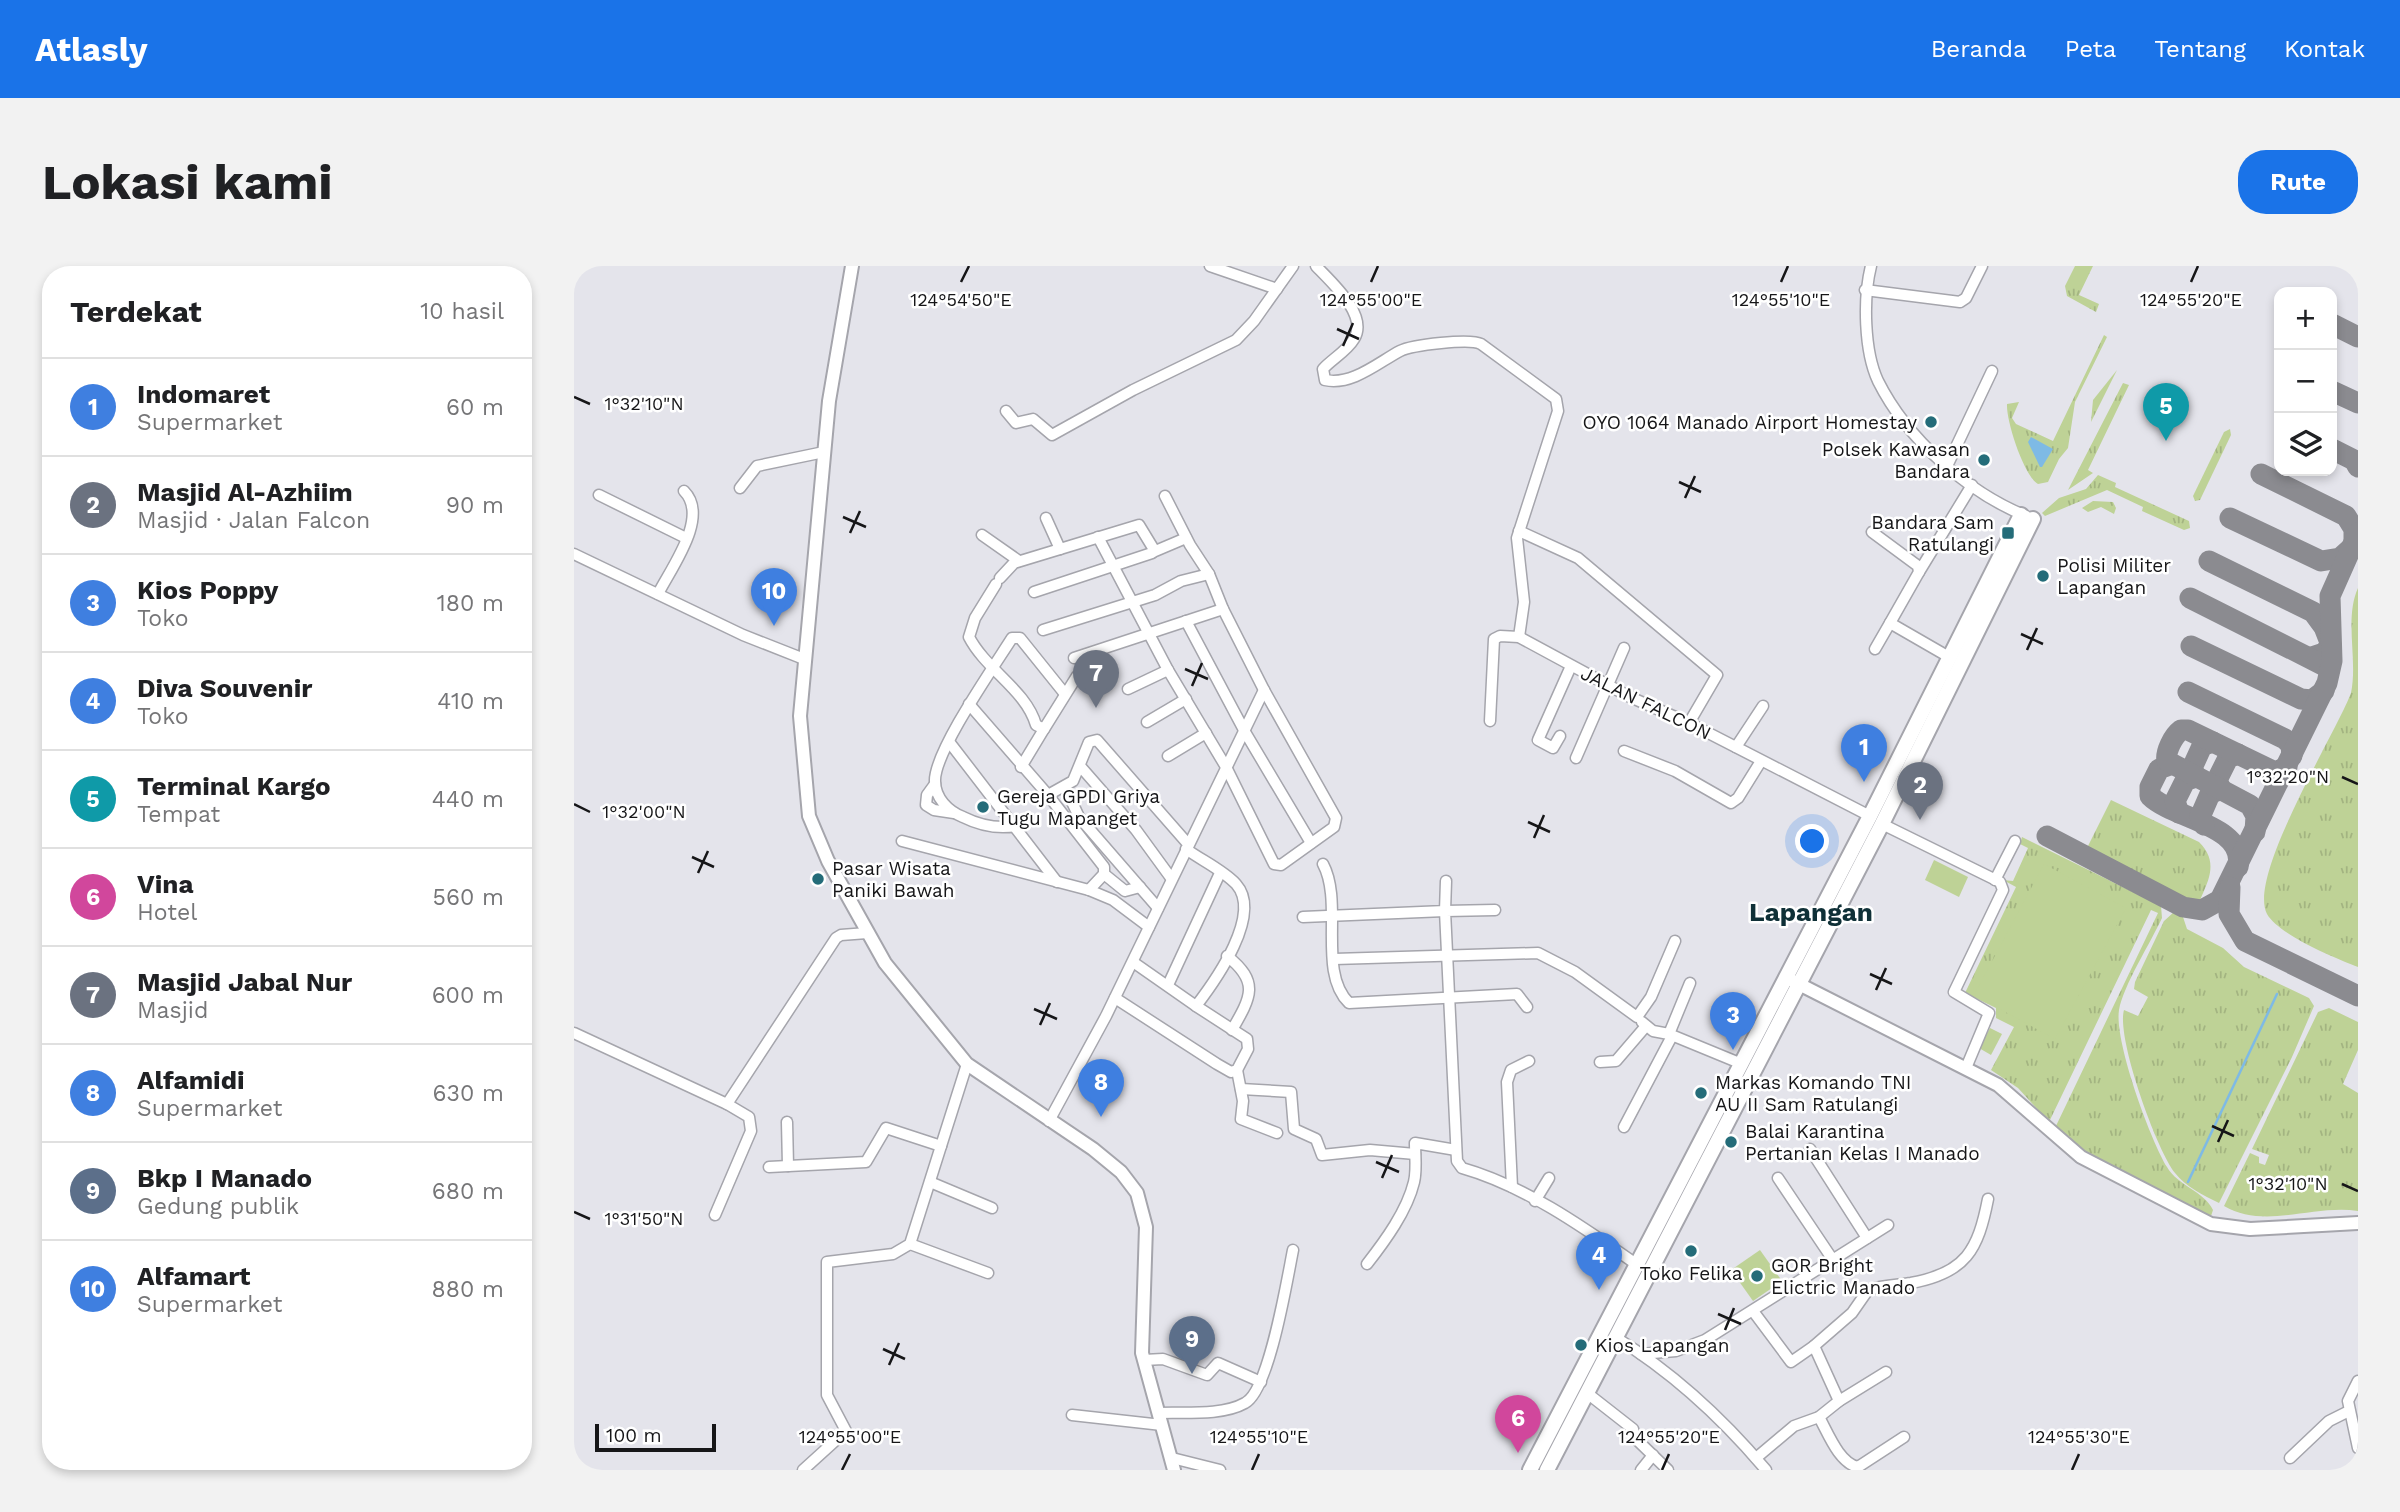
<!DOCTYPE html>
<html lang="id">
<head>
<meta charset="utf-8">
<style>
  :root { --surface:#fff; --page:#f2f2f2; --text:#202124; --muted:#757577; --line:#e0e0e0; --accent:#1a73e8 }
  body { margin:0; font-family:"Work Sans",sans-serif; background:var(--page); color:var(--text) }
  .controls { position:absolute; right:21px; top:21px; display:grid; overflow:hidden; border-radius:14px; box-shadow:0 4px 10px #0003 }
  .controls button { width:63px; height:63px; display:grid; place-items:center; padding:0; border:0; border-bottom:2px solid var(--line); background:var(--surface); color:var(--text); font:35px sans-serif }
  .scale { position:absolute; left:21px; bottom:18px; width:121px; box-sizing:border-box; padding-left:7px; border:4px solid #161618; border-top:0; font-size:19px; line-height:24px; white-space:nowrap; color:#161618; -webkit-text-stroke:5px #fff; paint-order:stroke }
  .you { position:absolute; left:1239px; top:576px; width:24px; height:24px; margin:-18px; border:5px solid #fff; border-radius:50%; background:#1a73e8; box-shadow:0 0 0 10px #1a73e833 }
  .badge { display:grid; place-items:center; width:46px; height:46px; border-radius:50%; background:var(--accent); color:#fff; font-size:23px; font-weight:700 }
  .pin { position:absolute; translate:-50% -58px; filter:drop-shadow(0 2px 4px #0008) }
  .pin::after { content:''; position:absolute; top:37px; width:24px; height:21px; background:inherit; clip-path:polygon(0 0,100% 0,50% 100%) }
  .list { margin:0; padding:0; list-style:none }
  h2 { display:flex; justify-content:space-between; align-items:center; height:91px; margin:0; padding:0 28px; font-size:30px }
  h2 small { font-size:23px; font-weight:400; color:var(--muted) }
  .list li { display:grid; grid-template-columns:46px 1fr auto; gap:21px; align-items:center; box-sizing:border-box; height:98px; padding:0 28px; border-top:2px solid var(--line) }
  .list b { display:block; font-size:26px; white-space:nowrap }
  .list p { margin:0; font-size:23px; white-space:nowrap; color:var(--muted) }
  .list em { font-size:23px; font-style:normal; color:var(--muted) }
  .icon { flex:none; width:38px; height:38px; fill:none; stroke:currentColor; stroke-width:2; stroke-linecap:round; stroke-linejoin:round }
  .map { position:relative; flex:none; width:1784px; height:1204px; overflow:hidden; border-radius:28px }
  header { display:flex; align-items:center; gap:42px; box-sizing:border-box; height:98px; padding:0 35px; background:var(--accent); color:#fff }
  header strong { font-size:33px }
  nav { display:flex; gap:38px; margin-inline-start:auto; font-size:24px }
  .intro { display:flex; align-items:center; justify-content:space-between; box-sizing:border-box; height:168px; padding:0 42px }
  h1 { margin:0; font-size:49px }
  .button { padding:18px 32px; border-radius:28px; background:var(--accent); color:#fff; font-size:24px; font-weight:700 }
  main { display:flex; gap:42px; padding:0 42px }
  aside { flex:1; background:var(--surface); border-radius:28px; box-shadow:0 4px 10px #0003 }
  .map>svg:first-child { display:block }
  .grass { fill:url(#grass-tufts) }
  .park { fill:#bed296 }
  .water { fill:#7ebae5 }
  .lines { fill:none; stroke-linecap:round; stroke-linejoin:round }
  .stream { stroke:#7ebae5; stroke-width:2.5 }
  .taxiway { stroke:#8b8b90; stroke-width:21 }
  .minor-casing { stroke:#a5a5ac; stroke-width:13 }
  .major-casing { stroke:#a5a5ac; stroke-width:16 }
  .highway-casing { stroke:#a5a5ac; stroke-width:18 }
  .minor { stroke:#fff; stroke-width:10 }
  .major { stroke:#fff; stroke-width:12 }
  .highway { stroke:#fff; stroke-width:14 }
  .ticks { fill:none; stroke:#161618; stroke-width:2.5 }
  .poi-dot { fill:#246c79; stroke:#fff; stroke-width:2.5 }
  .labels { text-anchor:middle; dominant-baseline:central; stroke-width:5; stroke-linejoin:round; paint-order:stroke }
  .poi-label { font-size:19px; fill:#161618; stroke:#fff; text-anchor:start }
  .street-label { font-size:19px; fill:#161618; stroke:#fff }
  .district-label { font-size:26px; font-weight:bold; fill:#0f3037; stroke:#fff }
  .ticks-label { font-size:18px; text-anchor:middle; fill:#161618; stroke:#fff; stroke-width:5; stroke-linejoin:round; paint-order:stroke }
</style>
</head>
<body>
<header>
<strong>Atlasly</strong>
<nav><a>Beranda</a><a>Peta</a><a>Tentang</a><a>Kontak</a></nav>
</header>
<div class="intro"><h1>Lokasi kami</h1><a class="button">Rute</a></div>
<main>
<aside>
<h2>Terdekat<small>10 hasil</small></h2>
<ul class="list">
<li><span class="badge" style="background:#3f7fe0">1</span><div><b>Indomaret</b><p>Supermarket</p></div><em>60 m</em></li>
<li><span class="badge" style="background:#6b7280">2</span><div><b>Masjid Al-Azhiim</b><p>Masjid · Jalan Falcon</p></div><em>90 m</em></li>
<li><span class="badge" style="background:#3f7fe0">3</span><div><b>Kios Poppy</b><p>Toko</p></div><em>180 m</em></li>
<li><span class="badge" style="background:#3f7fe0">4</span><div><b>Diva Souvenir</b><p>Toko</p></div><em>410 m</em></li>
<li><span class="badge" style="background:#0f9aa8">5</span><div><b>Terminal Kargo</b><p>Tempat</p></div><em>440 m</em></li>
<li><span class="badge" style="background:#d1479c">6</span><div><b>Vina</b><p>Hotel</p></div><em>560 m</em></li>
<li><span class="badge" style="background:#6b7280">7</span><div><b>Masjid Jabal Nur</b><p>Masjid</p></div><em>600 m</em></li>
<li><span class="badge" style="background:#3f7fe0">8</span><div><b>Alfamidi</b><p>Supermarket</p></div><em>630 m</em></li>
<li><span class="badge" style="background:#5c6f8a">9</span><div><b>Bkp I Manado</b><p>Gedung publik</p></div><em>680 m</em></li>
<li><span class="badge" style="background:#3f7fe0">10</span><div><b>Alfamart</b><p>Supermarket</p></div><em>880 m</em></li>
</ul>
</aside>
<div class="map">
<svg width="1784" height="1204" viewBox="0 0 1784 1204">
  <defs>
    <pattern id="grass-tufts" width="24" height="20" patternUnits="userSpaceOnUse" patternTransform="scale(1.75)"><rect width="24" height="20" fill="#bed296"/><path d="M3 7l-1-3M5 7V3M7 7l1-3M15 17l-1-3M17 17v-4M19 17l1-3" fill="none" stroke="#a3b481"/></pattern>
  </defs>
  <rect width="100%" height="100%" fill="#e4e4eb"/>
  <g class="grass">
    <polygon points="1501,0 1519,0 1505,29 1525,38 1522,46 1493,30 1491,20"/>
    <path d="M 1530,69 L 1533,71 L 1501,136 L 1494,182 L 1485,193 L 1474,216 L 1464,218 C 1450,210 1432,155 1433,138 L 1445,136 L 1438,152 L 1442,158 L 1479,175 Z"/>
    <polygon points="1543,104 1517,156 1519,134"/>
    <polygon points="1549,117 1555,119 1514,204 1519,207 1494,224"/>
    <polygon points="1656,163 1657,169 1626,234 1621,235 1619,230 1650,166"/>
    <polygon points="1524,209 1542,217 1541,221 1615,255 1616,262 1610,264 1568,245 1569,241 1533,224 1471,250 1468,247 1485,232 1512,223"/>
    <polygon points="1519,235 1539,236 1542,242 1540,248 1527,241 1514,246 1508,242"/>
    <path d="M 1784,322 L 1784,701 C 1761,692 1705,669 1693,648 C 1673,610 1761,469 1777,427 C 1784,393 1770,353 1784,322 Z"/>
    <path d="M 1537,534 L 1625,576 C 1644,595 1636,612 1626,634 L 1618,635 L 1515,584 L 1514,580 Z"/>
    <path d="M 1448,571 L 1587,640 L 1588,652 C 1577,676 1549,720 1545,744 C 1540,775 1576,873 1593,901 C 1604,920 1630,925 1639,944 L 1637,950 L 1498,881 L 1481,862 L 1584,647 L 1577,644 L 1475,856 L 1444,822 L 1417,804 L 1440,761 L 1422,752 L 1422,742 L 1391,727 L 1442,621 L 1429,614 L 1439,615 L 1454,582 L 1446,578 Z"/>
    <path d="M 1600,646 L 1609,651 L 1613,663 L 1649,682 L 1670,701 L 1735,732 L 1740,740 L 1718,791 L 1645,937 C 1629,929 1612,921 1601,907 C 1582,883 1542,771 1550,744 L 1564,750 L 1574,731 L 1560,723 L 1561,716 L 1590,655 Z"/>
    <path d="M 1755,742 L 1784,756 L 1784,784 L 1769,818 L 1784,827 L 1784,945 C 1740,938 1691,964 1650,940 L 1676,887 L 1685,891 L 1685,897 L 1691,899 L 1695,889 L 1678,883 L 1744,746 Z"/>
  </g>
  <g class="park">
    <polygon points="1360,594 1394,611 1385,631 1351,614"/>
    <polygon points="1470,598 1552,642 1481,773 1400,729"/>
    <polygon points="1416,762 1428,768 1417,789 1405,782"/>
    <polygon points="1186,984 1208,1015 1179,1035 1157,1004"/>
  </g>
  <polygon class="water" points="1457,171 1479,183 1468,201 1466,201 1454,176"/>
  <g class="lines">
    <polyline class="stream" points="1614,916 1703,728"/>
    <g class="taxiway">
      <polyline points="1758,58 1784,71"/>
      <polyline points="1758,125 1784,137"/>
      <polyline points="1758,183 1780,194 1784,201"/>
      <polyline points="1687,208 1772,250 1780,263 1780,276"/>
      <polyline points="1656,252 1747,295 1766,292 1776,283"/>
      <polyline points="1635,295 1739,346 1750,361 1757,379 1750,387 1738,391"/>
      <polyline points="1616,332 1749,399"/>
      <polyline points="1617,380 1727,433 1738,434 1750,425"/>
      <polyline points="1614,426 1711,473 1717,479 1718,490"/>
      <path d="M 1596,499 L 1585,503 L 1576,521 L 1576,530 C 1599,553 1673,559 1664,601"/>
      <polyline points="1605,547 1601,535 1611,515 1622,511 1618,502 1628,480 1639,476"/>
      <polyline points="1630,559 1626,551 1636,528 1647,523 1643,514 1654,492 1664,488"/>
      <path d="M 1681,566 L 1682,550 L 1676,539 L 1593,495 C 1591,486 1599,470 1607,464 L 1614,464 L 1701,506 L 1713,501"/>
      <polyline points="1473,570 1609,641 1628,644 1646,634 1753,417 1758,395 1756,330 1784,267"/>
      <polyline points="1656,621 1655,648 1671,675 1784,730"/>
    </g>
    <g class="minor-casing">
      <g id="minor">
        <polyline points="636,0 703,23"/>
        <path d="M 742,0 C 757,16 795,49 780,73 C 773,85 758,93 749,103 L 751,114 C 778,120 805,96 826,85 C 838,79 896,72 907,78 L 982,133 L 984,145 L 943,272 L 950,336 L 945,371"/>
        <path d="M 1297,0 C 1289,32 1290,85 1304,115 C 1333,173 1393,226 1452,250"/>
        <polyline points="1291,24 1386,36 1392,32 1408,0"/>
        <polyline points="432,145 442,157 459,153 478,169 559,124 662,74 680,55 719,0"/>
        <polyline points="1373,200 1418,105"/>
        <polyline points="166,222 183,200 250,186"/>
        <polyline points="25,229 112,272"/>
        <polyline points="472,252 486,283"/>
        <polyline points="945,265 1004,292 1143,409 1115,457"/>
        <polyline points="1298,266 1344,300 1345,306 1316,357 1375,391"/>
        <polyline points="408,269 445,295"/>
        <polyline points="524,271 594,404 652,501 700,598 707,599 760,561 762,552 690,424 649,343 635,308 616,279 591,230"/>
        <polyline points="579,286 612,272"/>
        <polyline points="0,288 169,369 230,393"/>
        <polyline points="1345,306 1398,219"/>
        <polyline points="426,312 440,297 565,259 579,282 578,287 460,326"/>
        <path d="M 422,318 L 401,352 L 395,371 C 412,404 452,424 462,459 L 470,463 L 447,501"/>
        <path d="M 84,328 C 97,302 136,251 110,225"/>
        <polyline points="612,355 671,466 737,577"/>
        <polyline points="469,364 581,329 607,315 635,308"/>
        <polyline points="1301,383 1316,357"/>
        <polyline points="500,392 649,343"/>
        <polyline points="554,423 594,404"/>
        <polyline points="395,438 474,529 530,601 530,608 515,624"/>
        <polyline points="916,455 920,373 926,370 945,371 1056,431 1115,457 1296,550"/>
        <polyline points="573,456 612,433"/>
        <polyline points="470,463 503,410"/>
        <polyline points="986,470 979,482 964,474 997,400"/>
        <polyline points="376,477 483,616"/>
        <polyline points="1162,481 1189,440"/>
        <polyline points="1050,485 1101,505 1157,537 1164,532 1187,495"/>
        <polyline points="594,490 632,467"/>
        <polyline points="1002,492 1050,382"/>
        <polyline points="506,500 562,564 597,612"/>
        <polyline points="361,518 353,529 352,539 360,544 380,547"/>
        <polyline points="491,521 505,551 584,642"/>
        <polyline points="474,529 499,515 515,476 523,474 614,578"/>
        <polyline points="1308,558 1426,616 1429,624 1380,726 1415,747 1392,802"/>
        <path d="M 442,560 C 424,563 405,559 389,551 C 374,545 361,532 361,515 C 360,486 421,399 438,372 L 446,372 L 491,428"/>
        <polyline points="328,575 515,624 539,634 575,661"/>
        <path d="M 749,598 C 770,637 743,706 775,737 L 943,728 L 953,741"/>
        <polyline points="530,608 551,625 566,621"/>
        <polyline points="1421,614 1441,575"/>
        <path d="M 921,644 L 871,645 L 883,895 L 888,902 C 951,920 1009,961 1062,998"/>
        <polyline points="729,651 871,645 872,615"/>
        <path d="M 653,690 C 686,716 677,731 658,764"/>
        <polyline points="760,693 964,687 1001,706 1063,751 1077,731 1101,675"/>
        <path d="M 559,696 L 622,740 C 642,714 689,648 662,618 C 649,604 627,594 612,583"/>
        <polyline points="1116,717 1095,768 1168,798"/>
        <polyline points="594,719 646,607"/>
        <polyline points="541,732 643,798 657,806 663,804 674,783 673,773 622,740"/>
        <polyline points="1068,756 1079,765 1095,768"/>
        <polyline points="0,767 153,838"/>
        <polyline points="1026,796 1042,795 1072,760"/>
        <polyline points="663,804 669,835 667,853 703,867"/>
        <polyline points="667,823 717,826 720,863 742,873 748,889 796,884 841,888"/>
        <polyline points="475,855 532,750 690,424"/>
        <polyline points="213,856 214,900"/>
        <polyline points="1050,861 1098,770"/>
        <polyline points="1236,883 1293,972"/>
        <polyline points="195,901 292,896 312,862 367,880 393,798"/>
        <polyline points="1204,912 1259,994"/>
        <polyline points="356,916 418,942"/>
        <polyline points="938,921 933,816 937,804 955,795"/>
        <polyline points="961,935 975,912"/>
        <polyline points="141,949 177,865 175,851 153,838 262,672 267,669 293,667"/>
        <polyline points="336,978 414,1007"/>
        <path d="M 793,998 C 811,975 833,945 840,916 C 843,904 841,890 841,877 L 882,884"/>
        <polyline points="1179,1045 1217,1096 1240,1080"/>
        <path d="M 1041,1071 C 1098,1106 1149,1153 1192,1204"/>
        <polyline points="1067,1088 1102,1085 1131,1074 1314,959"/>
        <polyline points="570,1094 589,1093 633,1109 644,1097 687,1116"/>
        <polyline points="1784,1115 1774,1135 1784,1182"/>
        <polyline points="1013,1127 1059,1163 1061,1172 1094,1204"/>
        <path d="M 1265,1135 L 1240,1080 L 1278,1047 L 1294,1024 C 1308,1019 1323,1019 1337,1017 C 1392,1007 1404,984 1414,933"/>
        <path d="M 585,1147 C 610,1146 648,1150 671,1137 C 695,1125 713,1014 719,984"/>
        <polyline points="498,1149 588,1159"/>
        <path d="M 1245,1151 C 1254,1167 1265,1197 1284,1201 L 1330,1171"/>
        <polyline points="598,1192 646,1204"/>
        <polyline points="1182,1192 1220,1160 1245,1151 1265,1135 1312,1106"/>
        <polyline points="1716,1192 1755,1155 1775,1145"/>
        <polyline points="229,1204 272,1165 253,1129 253,996 319,988 336,978 367,880"/>
        <polyline points="1067,1204 1079,1189"/>
      </g>
    </g>
    <g class="major-casing">
      <g id="major">
        <polyline points="278,0 255,135 226,450 235,550 254,595 311,697 393,798 519,883 547,906 563,927 572,961 568,1087 600,1204"/>
        <polyline points="1217,714 1424,819 1507,891 1637,958 1676,963 1784,957"/>
      </g>
    </g>
    <g class="highway-casing">
      <g id="highway">
        <polyline points="956,1204 1296,550 1447,249"/>
        <polyline points="973,1204 1308,558 1459,253"/>
      </g>
    </g>
    <use href="#minor" class="minor"/>
    <use href="#major" class="major"/>
    <use href="#highway" class="highway"/>
  </g>
  <path class="ticks" d="M 387,16 L 395,0M 797,16 L 804,0M 1207,16 L 1214,0M 1617,16 L 1624,0M 763,63 L 785,73M 769,80 L 779,57M 0,131 L 16,138M 1105,216 L 1127,226M 1111,232 L 1121,210M 269,251 L 292,261M 276,267 L 286,245M 1447,368 L 1469,378M 1453,384 L 1463,362M 611,403 L 634,413M 618,420 L 628,397M 1768,511 L 1784,518M 0,538 L 16,546M 954,556 L 976,566M 960,572 L 970,549M 118,591 L 140,601M 124,607 L 134,585M 1296,708 L 1318,718M 1302,724 L 1312,702M 460,743 L 483,753M 466,759 L 476,737M 1638,860 L 1660,870M 1644,876 L 1654,854M 802,896 L 825,906M 808,912 L 818,889M 1768,918 L 1784,925M 0,946 L 16,953M 1144,1048 L 1167,1058M 1151,1064 L 1160,1042M 309,1083 L 331,1093M 315,1099 L 325,1077M 268,1204 L 276,1188M 678,1204 L 685,1188M 1088,1204 L 1095,1188M 1498,1204 L 1505,1188"/>
  <g class="poi-dot">
    <circle cx="1357" cy="156" r="7"/>
    <circle cx="1410" cy="194" r="7"/>
    <rect x="1427" y="260" width="14" height="14" rx="3.5"/>
    <circle cx="1469" cy="310" r="7"/>
    <circle cx="409" cy="541" r="7"/>
    <circle cx="244" cy="613" r="7"/>
    <circle cx="1127" cy="827" r="7"/>
    <circle cx="1157" cy="876" r="7"/>
    <circle cx="1117" cy="985" r="7"/>
    <circle cx="1183" cy="1010" r="7"/>
    <circle cx="1007" cy="1079" r="7"/>
  </g>
  <g class="labels">
    <g class="poi-label">
      <text x="1343" y="156" text-anchor="end">OYO 1064 Manado Airport Homestay</text>
      <text x="1396" y="183" text-anchor="end">Polsek Kawasan<tspan x="1396" dy="22">Bandara</tspan></text>
      <text x="1420" y="256" text-anchor="end">Bandara Sam<tspan x="1420" dy="22">Ratulangi</tspan></text>
      <text x="1483" y="299">Polisi Militer<tspan x="1483" dy="22">Lapangan</tspan></text>
      <text x="423" y="530">Gereja GPDI Griya<tspan x="423" dy="22">Tugu Mapanget</tspan></text>
      <text x="258" y="602">Pasar Wisata<tspan x="258" dy="22">Paniki Bawah</tspan></text>
      <text x="1141" y="816">Markas Komando TNI<tspan x="1141" dy="22">AU II Sam Ratulangi</tspan></text>
      <text x="1171" y="865">Balai Karantina<tspan x="1171" dy="22">Pertanian Kelas I Manado</tspan></text>
      <text x="1197" y="999">GOR Bright<tspan x="1197" dy="22">Elictric Manado</tspan></text>
      <text x="1117" y="1007" text-anchor="middle">Toko Felika</text>
      <text x="1021" y="1079">Kios Lapangan</text>
    </g>
    <g class="street-label">
      <text transform="translate(1072 437) rotate(26)">JALAN FALCON</text>
    </g>
    <g class="district-label">
      <text x="1237" y="646">Lapangan</text>
    </g>
  </g>
  <g class="ticks-label">
    <text x="387" y="40">124°54'50"E</text>
    <text x="797" y="40">124°55'00"E</text>
    <text x="1207" y="40">124°55'10"E</text>
    <text x="1617" y="40">124°55'20"E</text>
    <text x="70" y="144">1°32'10"N</text>
    <text x="1714" y="517">1°32'20"N</text>
    <text x="70" y="552">1°32'00"N</text>
    <text x="1714" y="924">1°32'10"N</text>
    <text x="70" y="959">1°31'50"N</text>
    <text x="276" y="1177">124°55'00"E</text>
    <text x="685" y="1177">124°55'10"E</text>
    <text x="1095" y="1177">124°55'20"E</text>
    <text x="1505" y="1177">124°55'30"E</text>
  </g>
</svg>
<div class="controls">
<button>+</button>
<button>−</button>
<button><svg class="icon" aria-label="layers" viewBox="0 0 24 24"><path d="M12 4l9 5-9 5-9-5zM3 14l9 5 9-5"/></svg></button>
</div>
<div class="scale">100 m</div>
<div class="you"></div>
<div class="pin badge" style="left:1290px;top:516px;background:#3f7fe0">1</div>
<div class="pin badge" style="left:1346px;top:554px;background:#6b7280">2</div>
<div class="pin badge" style="left:1159px;top:784px;background:#3f7fe0">3</div>
<div class="pin badge" style="left:1025px;top:1024px;background:#3f7fe0">4</div>
<div class="pin badge" style="left:1592px;top:175px;background:#0f9aa8">5</div>
<div class="pin badge" style="left:944px;top:1187px;background:#d1479c">6</div>
<div class="pin badge" style="left:522px;top:442px;background:#6b7280">7</div>
<div class="pin badge" style="left:527px;top:851px;background:#3f7fe0">8</div>
<div class="pin badge" style="left:618px;top:1108px;background:#5c6f8a">9</div>
<div class="pin badge" style="left:200px;top:360px;background:#3f7fe0">10</div>
</div>
</main>
</body>
</html>
